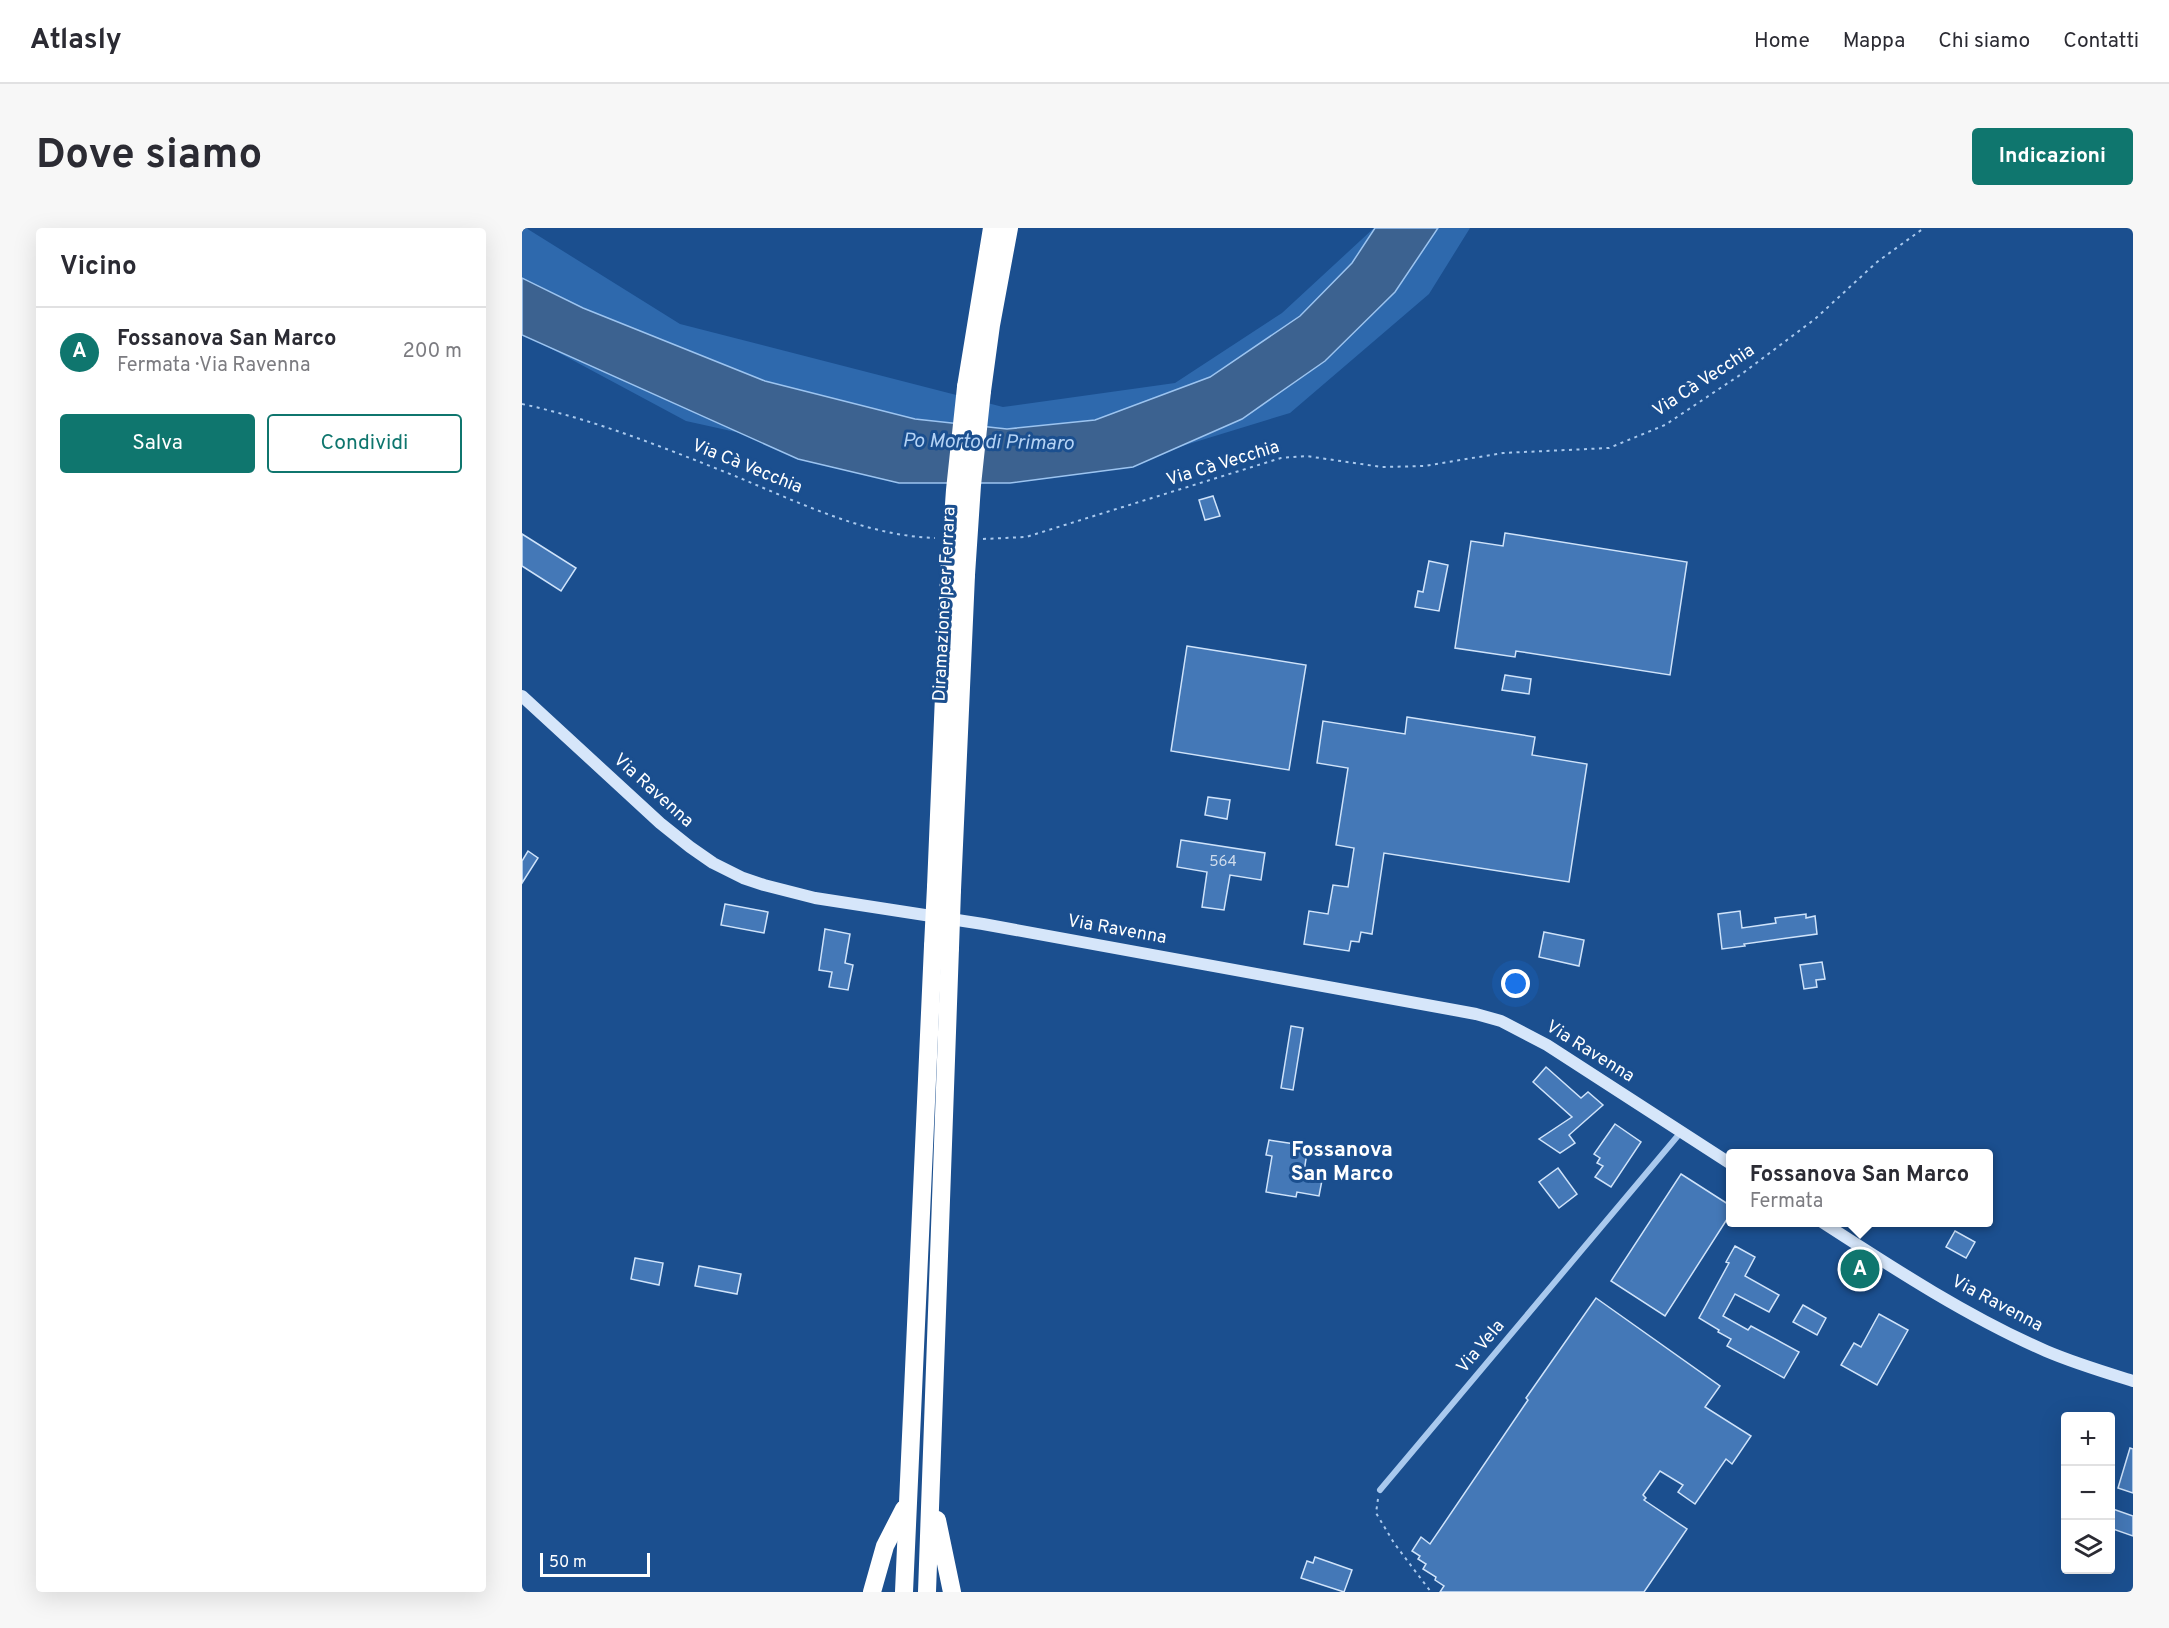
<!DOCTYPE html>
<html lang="it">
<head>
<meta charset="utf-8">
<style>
  :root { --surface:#fff; --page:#f7f7f7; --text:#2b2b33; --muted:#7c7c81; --line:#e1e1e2; --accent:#0f766e }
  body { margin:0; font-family:Overpass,sans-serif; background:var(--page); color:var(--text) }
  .controls { position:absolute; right:18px; bottom:18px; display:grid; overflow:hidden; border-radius:6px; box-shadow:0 6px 24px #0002 }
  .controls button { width:54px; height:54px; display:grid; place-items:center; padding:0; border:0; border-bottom:2px solid var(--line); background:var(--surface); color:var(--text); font:30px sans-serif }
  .scale { position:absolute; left:18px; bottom:15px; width:110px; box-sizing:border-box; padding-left:6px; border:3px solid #fff; border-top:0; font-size:16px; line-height:21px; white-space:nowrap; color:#fff; -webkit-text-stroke:4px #1b4f8f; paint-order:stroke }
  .you { position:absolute; left:994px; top:756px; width:21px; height:21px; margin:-15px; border:4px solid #fff; border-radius:50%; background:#1a73e8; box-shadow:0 0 0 9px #1a73e833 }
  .badge { display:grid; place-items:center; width:39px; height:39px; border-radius:50%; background:var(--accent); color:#fff; font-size:20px; font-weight:700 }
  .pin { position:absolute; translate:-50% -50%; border:3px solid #fff; box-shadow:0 2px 6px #0006 }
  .popup { position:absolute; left:1204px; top:921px; width:267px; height:78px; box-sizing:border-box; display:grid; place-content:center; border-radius:6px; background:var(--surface); filter:drop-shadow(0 2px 4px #0005); font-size:20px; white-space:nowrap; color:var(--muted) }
  .popup b { font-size:22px; color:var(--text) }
  .popup::after { content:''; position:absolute; left:50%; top:100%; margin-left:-12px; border:12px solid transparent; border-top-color:var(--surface) }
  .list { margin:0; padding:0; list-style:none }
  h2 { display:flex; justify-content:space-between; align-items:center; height:78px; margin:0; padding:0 24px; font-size:26px }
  h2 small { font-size:20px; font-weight:400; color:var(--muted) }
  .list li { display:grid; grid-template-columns:39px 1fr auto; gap:18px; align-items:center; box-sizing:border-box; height:90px; padding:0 24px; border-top:2px solid var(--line) }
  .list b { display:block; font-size:22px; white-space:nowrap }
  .list p { margin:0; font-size:20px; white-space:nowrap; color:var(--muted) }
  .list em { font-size:20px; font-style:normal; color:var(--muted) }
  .actions { display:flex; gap:12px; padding:18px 24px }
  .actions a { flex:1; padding:14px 0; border:2px solid var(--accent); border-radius:6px; text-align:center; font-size:21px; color:var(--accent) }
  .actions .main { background:var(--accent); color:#fff }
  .icon { flex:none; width:33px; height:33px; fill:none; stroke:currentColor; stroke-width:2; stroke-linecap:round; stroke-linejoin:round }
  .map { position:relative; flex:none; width:1611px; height:1364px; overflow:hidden; border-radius:6px }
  header { display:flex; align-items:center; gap:36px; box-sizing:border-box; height:84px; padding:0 30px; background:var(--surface); border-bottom:2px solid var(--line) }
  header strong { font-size:28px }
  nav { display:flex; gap:33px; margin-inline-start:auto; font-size:21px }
  .intro { display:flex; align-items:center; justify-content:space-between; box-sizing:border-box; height:144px; padding:0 36px }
  h1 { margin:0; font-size:42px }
  .button { padding:15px 27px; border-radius:6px; background:var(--accent); color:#fff; font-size:21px; font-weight:700 }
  main { display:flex; gap:36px; padding:0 36px }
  aside { flex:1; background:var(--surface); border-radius:6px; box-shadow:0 6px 24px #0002 }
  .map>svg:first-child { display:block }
  .green { fill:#2e69ad }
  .water { fill:#3c6290; stroke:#9cc4f0; stroke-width:1.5 }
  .building { fill:#4478b7; stroke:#cfe3fa; stroke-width:1.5 }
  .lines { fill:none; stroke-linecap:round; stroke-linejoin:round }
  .path { stroke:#a9c9ee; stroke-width:2; stroke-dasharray:3 4.5; stroke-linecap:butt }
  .street { stroke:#a9c9ee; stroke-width:6 }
  .secondary { stroke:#d6e6fa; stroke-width:12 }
  .highway { stroke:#fff; stroke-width:18 }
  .highway-bridge { stroke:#fff; stroke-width:18 }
  .labels { text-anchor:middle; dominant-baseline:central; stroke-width:6; stroke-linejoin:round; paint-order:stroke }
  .number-label { font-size:15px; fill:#d0dded }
  .street-label { font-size:18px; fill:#fff; stroke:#1b4f8f }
  .water-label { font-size:20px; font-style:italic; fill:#b5d3f5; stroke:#1b4f8f }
  .quarter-label { font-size:21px; font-weight:bold; fill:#fff; stroke:#1b4f8f }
</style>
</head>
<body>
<header>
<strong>Atlasly</strong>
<nav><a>Home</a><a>Mappa</a><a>Chi siamo</a><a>Contatti</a></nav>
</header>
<div class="intro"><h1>Dove siamo</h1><a class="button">Indicazioni</a></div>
<main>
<aside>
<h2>Vicino<small></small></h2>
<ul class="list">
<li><span class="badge">A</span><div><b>Fossanova San Marco</b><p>Fermata · Via Ravenna</p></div><em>200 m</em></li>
</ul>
<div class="actions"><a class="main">Salva</a><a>Condividi</a></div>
</aside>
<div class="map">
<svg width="1611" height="1364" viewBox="0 0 1611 1364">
  <rect width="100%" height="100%" fill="#1b4f8f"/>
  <polygon class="green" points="0,0 4,0 158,96 481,179 653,155 760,85 852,0 948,0 907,66 768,185 572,245 423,250 164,193 0,105"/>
  <polygon class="water" points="853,0 916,0 873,64 803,133 720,191 611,239 488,255 377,255 276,231 0,107 0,50 61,80 243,153 393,191 485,201 573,192 688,149 778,88 830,35"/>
  <g class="building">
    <polygon points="691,268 698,288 683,292 677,272"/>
    <polygon points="983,305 1165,334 1148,447 994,423 993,429 933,420 949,313 981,318"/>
    <polygon points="0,306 54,340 39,363 0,338"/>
    <polygon points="907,333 926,337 917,383 893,379 896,363 901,364"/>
    <polygon points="665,418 784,437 767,542 649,523"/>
    <polygon points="983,447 1009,451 1007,466 980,462"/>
    <polygon points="885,489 1013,509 1010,527 1065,536 1047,654 862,625 850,706 839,704 837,714 829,713 827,723 782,716 787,683 806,686 811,657 826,659 832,620 814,617 826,540 795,535 801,493 883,506"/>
    <polygon points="686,569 708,572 705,591 683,587"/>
    <polygon points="659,612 743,625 739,652 708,647 702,682 680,679 685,644 655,639"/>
    <polygon points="6,623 16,630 0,655 0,633"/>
    <polygon points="203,676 246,684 242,705 199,697"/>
    <polygon points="1218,683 1220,700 1254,695 1253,690 1284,686 1284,690 1293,688 1295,706 1222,716 1223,718 1200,721 1196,686"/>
    <polygon points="303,701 328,706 323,735 331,737 326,762 307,759 310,744 297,742"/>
    <polygon points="1022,704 1062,712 1057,738 1017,729"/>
    <polygon points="1300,734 1303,751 1294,752 1295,759 1282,761 1278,737"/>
    <polygon points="769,798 781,800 771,862 759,860"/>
    <polygon points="1024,839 1059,870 1066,864 1081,877 1047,907 1053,915 1038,925 1017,911 1050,889 1011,854"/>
    <polygon points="1093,896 1119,914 1089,959 1073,949 1081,938 1075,935 1078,930 1072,926"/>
    <polygon points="747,912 786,918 782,944 801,947 797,968 775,964 774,969 744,964 750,928 744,927"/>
    <polygon points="1036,940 1055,966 1037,980 1017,954"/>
    <polygon points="1159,946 1209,978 1209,985 1143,1088 1089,1053"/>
    <polygon points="1433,1003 1453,1014 1444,1030 1424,1019"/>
    <polygon points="1213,1018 1233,1029 1223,1048 1257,1067 1247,1084 1213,1066 1201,1088 1226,1102 1229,1098 1277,1124 1262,1150 1205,1118 1209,1111 1196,1104 1197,1102 1177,1090 1207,1035 1204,1034"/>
    <polygon points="113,1030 141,1035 137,1057 109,1051"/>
    <polygon points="177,1038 219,1046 215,1066 173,1058"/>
    <polygon points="1074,1070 1198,1158 1183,1179 1229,1208 1210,1236 1204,1231 1173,1276 1156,1264 1161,1257 1138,1243 1121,1267 1124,1270 1122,1272 1165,1301 1122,1364 918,1364 922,1358 913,1352 914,1349 901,1341 904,1336 896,1331 898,1328 890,1323 899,1309 908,1316 1006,1172 1004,1170"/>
    <polygon points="1281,1077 1304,1090 1295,1107 1271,1094"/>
    <polygon points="1357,1086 1386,1102 1355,1157 1319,1137 1332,1115 1339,1119"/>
    <polygon points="1608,1220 1611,1221 1611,1265 1596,1260"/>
    <polygon points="1588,1280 1611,1288 1611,1308 1588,1300"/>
    <polygon points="793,1329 830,1342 822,1364 779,1350 785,1333 791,1335"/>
  </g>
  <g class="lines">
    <g class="path">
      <path d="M 0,176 C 74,192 143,220 213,248 C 276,274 344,308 413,310"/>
      <polyline points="461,311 504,309 759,230 784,228 860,239 902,238 981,225 1087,220 1143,197 1221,145 1293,91 1355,34 1402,0"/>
      <polyline points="856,1271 854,1285 872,1315 909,1364"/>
    </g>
    <polyline class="street" points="858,1262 1159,904"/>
    <g class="secondary">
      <polyline points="0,468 138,595 168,619 191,635 221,650 242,657 293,670 461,696 954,786 979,793 1025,817 1209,936"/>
      <path d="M 1300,994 C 1371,1040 1446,1089 1524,1123 C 1552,1135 1582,1144 1611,1153"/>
    </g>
    <g class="highway">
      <polyline points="444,159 470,0"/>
      <polyline points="460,163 469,97 487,0"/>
      <polyline points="414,659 427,348"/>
      <polyline points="430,662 444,347"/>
      <polyline points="415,1292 430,1364"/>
      <polyline points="350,1364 363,1318 382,1281"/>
      <polyline points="382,1364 411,718"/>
      <polyline points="405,1364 428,720"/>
    </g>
    <g class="highway-bridge">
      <polyline points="444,347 450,257 460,163"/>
      <polyline points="427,348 433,262 444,159"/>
      <polyline points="411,718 414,659"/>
      <polyline points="428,720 430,662"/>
    </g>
  </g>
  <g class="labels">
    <g class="number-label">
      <text x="701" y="634">564</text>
    </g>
    <g class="street-label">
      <text transform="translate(1182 153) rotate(-33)">Via Cà Vecchia</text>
      <text transform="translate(701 236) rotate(-17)">Via Cà Vecchia</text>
      <text transform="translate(225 239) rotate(22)">Via Cà Vecchia</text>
      <text transform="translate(423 376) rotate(-87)">Diramazione per Ferrara</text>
      <text transform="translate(131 563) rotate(42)">Via Ravenna</text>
      <text transform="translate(595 702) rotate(10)">Via Ravenna</text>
      <text transform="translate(1068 824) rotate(32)">Via Ravenna</text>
      <text transform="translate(1475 1076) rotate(28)">Via Ravenna</text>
      <text transform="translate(959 1119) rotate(-50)">Via Vela</text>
    </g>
    <g class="water-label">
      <text transform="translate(466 215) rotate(1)">Po Morto di Primaro</text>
    </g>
    <g class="quarter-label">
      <text x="820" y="922">Fossanova<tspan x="820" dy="24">San Marco</tspan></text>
    </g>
  </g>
</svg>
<div class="controls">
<button>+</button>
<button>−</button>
<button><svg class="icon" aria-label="layers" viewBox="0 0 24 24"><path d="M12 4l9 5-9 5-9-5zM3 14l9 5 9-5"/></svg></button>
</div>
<div class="scale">50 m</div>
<div class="you"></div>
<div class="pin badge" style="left:1338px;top:1041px">A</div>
<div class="popup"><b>Fossanova San Marco</b>Fermata</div>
</div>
</main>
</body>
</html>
